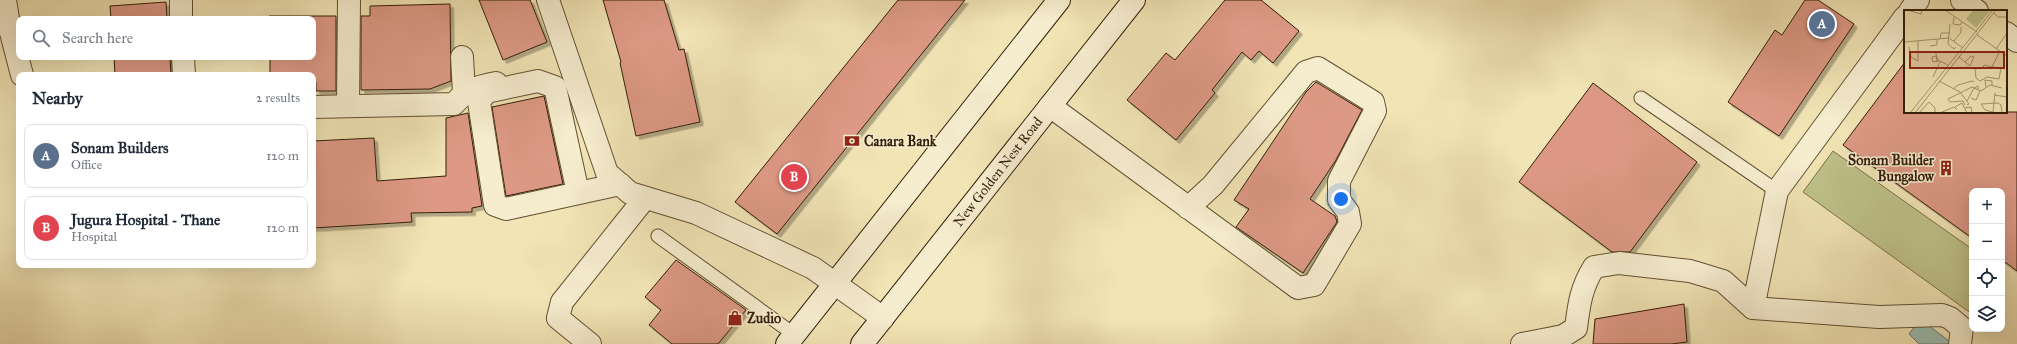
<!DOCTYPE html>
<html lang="en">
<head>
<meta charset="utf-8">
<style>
  :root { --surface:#fff; --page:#f2f2f3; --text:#1f2937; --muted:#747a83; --line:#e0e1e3; --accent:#8f2418 }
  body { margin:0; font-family:"IM FELL Great Primer",serif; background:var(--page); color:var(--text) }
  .controls { position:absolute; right:12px; bottom:12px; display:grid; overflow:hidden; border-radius:8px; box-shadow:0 4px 16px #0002 }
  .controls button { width:36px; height:36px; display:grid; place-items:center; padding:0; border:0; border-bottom:1px solid var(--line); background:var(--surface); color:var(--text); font:20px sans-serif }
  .you { position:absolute; left:1341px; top:199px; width:14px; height:14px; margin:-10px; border:3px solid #fff; border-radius:50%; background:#1a73e8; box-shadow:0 0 0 6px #1a73e833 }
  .badge { display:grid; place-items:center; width:26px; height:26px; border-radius:50%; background:var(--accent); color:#fff; font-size:13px; font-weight:700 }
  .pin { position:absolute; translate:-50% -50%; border:2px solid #fff; box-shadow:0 1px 4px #0006 }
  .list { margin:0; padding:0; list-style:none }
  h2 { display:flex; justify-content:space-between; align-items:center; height:52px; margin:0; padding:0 16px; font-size:17px }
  h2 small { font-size:13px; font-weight:400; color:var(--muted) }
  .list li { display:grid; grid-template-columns:26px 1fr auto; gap:12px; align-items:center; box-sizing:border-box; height:64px; margin:0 8px 8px; padding:0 8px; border:1px solid var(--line); border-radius:8px }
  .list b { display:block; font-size:15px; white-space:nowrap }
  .list p { margin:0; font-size:13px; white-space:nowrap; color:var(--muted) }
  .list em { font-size:13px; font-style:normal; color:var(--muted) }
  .icon { flex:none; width:22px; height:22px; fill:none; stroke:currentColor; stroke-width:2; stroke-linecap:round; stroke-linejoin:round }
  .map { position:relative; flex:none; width:2017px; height:344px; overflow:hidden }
  .search { position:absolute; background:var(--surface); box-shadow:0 4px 16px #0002; left:16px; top:16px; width:300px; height:44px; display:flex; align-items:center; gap:10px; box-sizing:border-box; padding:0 14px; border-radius:8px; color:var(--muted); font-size:15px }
  .panel { position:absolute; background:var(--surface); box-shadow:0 4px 16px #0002; left:16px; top:72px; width:300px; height:196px; border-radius:8px }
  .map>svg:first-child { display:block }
  .green { fill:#bfc28a; stroke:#797048 }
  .water { fill:#9bbeb3; stroke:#717e6e }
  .building { fill:#dd9985; stroke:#331e07; filter:url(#shadow) }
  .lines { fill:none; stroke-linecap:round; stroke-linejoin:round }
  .service-casing { stroke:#625032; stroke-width:15 }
  .minor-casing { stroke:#625032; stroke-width:24 }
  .tertiary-casing { stroke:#625032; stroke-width:24 }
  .secondary-casing { stroke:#331e07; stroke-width:24 }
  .service { stroke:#f6edcf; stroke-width:13 }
  .minor { stroke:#f6edcf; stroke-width:22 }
  .tertiary { stroke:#f6edcf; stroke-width:22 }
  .secondary { stroke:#f6edcf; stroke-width:22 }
  .labels { text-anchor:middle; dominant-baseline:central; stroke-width:3; stroke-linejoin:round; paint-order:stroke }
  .poi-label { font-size:14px; font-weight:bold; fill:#331e07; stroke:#f6edcf; text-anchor:start }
  .street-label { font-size:14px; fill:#331e07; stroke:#f6edcf }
  .inset-road { fill:none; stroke:#a5956f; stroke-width:1 }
  .view { fill:#8f2418; fill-opacity:0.15; stroke:#8f2418; stroke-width:2 }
  .inset-edge { fill:none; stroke:#331e07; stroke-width:2 }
</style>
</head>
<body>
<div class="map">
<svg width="2017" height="344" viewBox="0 0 2017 344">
  <defs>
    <filter id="shadow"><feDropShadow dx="3.5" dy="3.5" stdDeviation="0" flood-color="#0004"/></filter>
  </defs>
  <rect width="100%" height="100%" fill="#f1e4b5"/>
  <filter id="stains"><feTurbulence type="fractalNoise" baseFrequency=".005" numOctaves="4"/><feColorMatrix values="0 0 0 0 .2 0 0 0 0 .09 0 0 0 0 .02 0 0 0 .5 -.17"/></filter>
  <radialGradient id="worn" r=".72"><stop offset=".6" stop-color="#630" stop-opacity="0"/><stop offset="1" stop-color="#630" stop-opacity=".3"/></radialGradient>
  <polygon class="green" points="1833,151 1972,249 1972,314 1803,192"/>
  <polygon class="water" points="1920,319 1953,344 1919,344 1909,334"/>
  <g class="building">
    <polygon points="479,0 530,0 547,42 503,60"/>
    <polygon points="603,0 664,0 679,50 684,49 700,122 636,136 620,63 621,62"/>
    <polygon points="898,0 965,0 777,234 735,202"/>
    <polygon points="1225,0 1261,0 1299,31 1273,63 1259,51 1251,60 1242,52 1212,90 1215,93 1176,140 1127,100 1166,53 1175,60"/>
    <polygon points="1805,0 1818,0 1854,24 1779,136 1728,102 1775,30 1782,35"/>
    <polygon points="166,2 167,19 111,19 110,6"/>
    <polygon points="450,4 451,81 430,89 361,90 361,16 370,16 370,6"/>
    <polygon points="269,16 336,16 336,91 316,91 316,82 313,82 313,75 270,75 270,57 313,57 313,19 269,19"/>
    <polygon points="114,57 170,57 171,75 115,75"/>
    <polygon points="1905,62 1905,112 2017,112 2017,271 2002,260 2002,191 1972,191 1972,238 1843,145"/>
    <polygon points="1316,82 1362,110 1336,160 1310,199 1335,216 1337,222 1303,273 1236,227 1249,209 1234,200 1306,92"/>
    <polygon points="1593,83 1697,162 1630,252 1612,252 1519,182"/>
    <polygon points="544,96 563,184 506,196 492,107"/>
    <polygon points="468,113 482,206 472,208 472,212 411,213 412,222 313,228 313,141 374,138 377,181 446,176 446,118"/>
    <polygon points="676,260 746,310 718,344 672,344 649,325 661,310 645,297"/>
    <polygon points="1684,304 1687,342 1671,344 1593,344 1595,319"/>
  </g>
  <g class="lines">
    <g class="service-casing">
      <g id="service">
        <polyline points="1641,98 1777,191"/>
        <polyline points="658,236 795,335"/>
      </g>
    </g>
    <g class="minor-casing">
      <g id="minor">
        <polyline points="5,0 9,25 22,75"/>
        <polyline points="181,0 181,19"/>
        <polyline points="548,0 607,173 630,193 696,213 813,268 883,318"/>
        <polyline points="1910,11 1918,0"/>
        <polyline points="183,57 184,75"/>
        <polyline points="462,57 464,93"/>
        <polyline points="348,106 349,0"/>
        <polyline points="1050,106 1298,288 1314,285 1350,224 1348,212 1339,200 1339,181 1375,111 1373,102 1318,68 1306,72 1213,185 1188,208"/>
        <path d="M 313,107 L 454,104 C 467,89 476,87 496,83"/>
        <polyline points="578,193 555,87 538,81 486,92 479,102 495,205 506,209 620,184"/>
        <polyline points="1753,308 1879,317 1942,315 1950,318 1962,328 1960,344"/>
        <polyline points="590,344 558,318 562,302 645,198"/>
        <path d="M 1522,344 L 1563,336 L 1576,328 C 1579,304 1581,288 1594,267 L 1619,263 L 1690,271 L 1723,281 L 1753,308 L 1777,191 L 1905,17"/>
      </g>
    </g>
    <g class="tertiary-casing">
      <g id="tertiary">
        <polyline points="1962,0 1977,11"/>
        <polyline points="2006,33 2017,41"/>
      </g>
    </g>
    <g class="secondary-casing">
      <g id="secondary">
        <polyline points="787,344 1059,0"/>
        <polyline points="862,344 1134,0"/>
      </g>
    </g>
    <use href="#service" class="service"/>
    <use href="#minor" class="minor"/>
    <use href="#tertiary" class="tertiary"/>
    <use href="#secondary" class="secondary"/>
  </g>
  <defs>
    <g id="bank-bare" transform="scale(1.2)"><path d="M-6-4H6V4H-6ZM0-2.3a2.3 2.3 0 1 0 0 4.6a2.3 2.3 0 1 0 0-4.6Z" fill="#8f2418" stroke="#f6edcf" stroke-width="2.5" paint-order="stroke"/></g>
    <g id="building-bare" transform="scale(1.2)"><path d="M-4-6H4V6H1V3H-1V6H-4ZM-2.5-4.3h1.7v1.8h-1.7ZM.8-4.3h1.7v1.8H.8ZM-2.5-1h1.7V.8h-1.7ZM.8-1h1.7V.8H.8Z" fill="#8f2418" stroke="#f6edcf" stroke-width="2.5" paint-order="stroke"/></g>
    <g id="shop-bare" transform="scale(1.2)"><path d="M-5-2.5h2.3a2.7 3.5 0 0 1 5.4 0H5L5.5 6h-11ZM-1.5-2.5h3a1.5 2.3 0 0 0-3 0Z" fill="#8f2418" stroke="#f6edcf" stroke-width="2.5" paint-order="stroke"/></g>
  </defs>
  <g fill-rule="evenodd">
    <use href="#bank-bare" x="852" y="141"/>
    <use href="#building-bare" x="1946" y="168"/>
    <use href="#shop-bare" x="735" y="318"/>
  </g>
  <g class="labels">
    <g class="poi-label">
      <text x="864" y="141">Canara Bank</text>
      <text x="1934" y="160" text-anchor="end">Sonam Builder<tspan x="1934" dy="16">Bungalow</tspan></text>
      <text x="747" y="318">Zudio</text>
    </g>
    <g class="street-label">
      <text transform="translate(998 172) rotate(-52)">New Golden Nest Road</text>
    </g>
  </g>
  <g transform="translate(1904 10)">
    <rect width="103" height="103" fill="#f1e4b5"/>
    <path d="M 69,0 L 86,1 L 72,18 L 62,9 Z" fill="#bfc28a"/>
    <path class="inset-road" d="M 3,0 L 17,4 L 18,0M 41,0 L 73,22M 90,3 L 94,7 L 103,7M 50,7 L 49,14 L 56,15 L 58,12M 46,14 L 44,34 L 50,39 L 52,37M 73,25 L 103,46M 36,29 L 37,23 L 46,23M 50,31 L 57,22 L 57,17M 0,32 L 45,28 L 59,38M 26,36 L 33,35 L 33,29M 5,37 L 7,47 L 14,51 L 14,31M 92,39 L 103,23M 31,41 L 34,50 L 44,55M 55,47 L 61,52 L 66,56 L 70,47 L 67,46 L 61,52M 33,51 L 32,46 L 28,47 L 29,52 L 35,51M 88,57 L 97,58 L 95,69 L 83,67 L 76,71 L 72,68 L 71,59 L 79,58 L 80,55 L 88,57 L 96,41M 29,67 L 36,52M 35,71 L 56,82 L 65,94 L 63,95M 82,77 L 81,70 L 88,71 L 88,75M 49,79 L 54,75 L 68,71 L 70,72M 90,85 L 103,87M 67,88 L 72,90 L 76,81M 63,91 L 70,78 L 74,76 L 74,80M 61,95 L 59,91 L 46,92 L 44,89 L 68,77 L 77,81 L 86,75 L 98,78M 51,97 L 58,93 L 63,103M 61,98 L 67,97 L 68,103M 89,102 L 91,83M 6,103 L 89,0M 11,103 L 92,0M 15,103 L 25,92 L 31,98 L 31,103M 36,103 L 50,97 L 53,100M 92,103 L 81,100 L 77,94 L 94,93 L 97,95 L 98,103"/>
    <path class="view" d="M 6,42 L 100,42 L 100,58 L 6,58 Z"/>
    <rect width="103" height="103" class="inset-edge"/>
  </g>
  <rect width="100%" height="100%" filter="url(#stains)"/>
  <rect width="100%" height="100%" fill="url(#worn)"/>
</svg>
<div class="controls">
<button>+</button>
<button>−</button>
<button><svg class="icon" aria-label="locate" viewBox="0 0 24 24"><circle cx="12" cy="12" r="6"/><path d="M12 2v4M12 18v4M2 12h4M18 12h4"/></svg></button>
<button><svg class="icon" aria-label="layers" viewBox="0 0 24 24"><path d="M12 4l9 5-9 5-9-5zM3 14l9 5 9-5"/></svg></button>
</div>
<div class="you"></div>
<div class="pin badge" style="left:1822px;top:24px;background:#5c6f8a">A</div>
<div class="pin badge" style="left:794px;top:177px;background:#e0444e">B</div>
<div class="search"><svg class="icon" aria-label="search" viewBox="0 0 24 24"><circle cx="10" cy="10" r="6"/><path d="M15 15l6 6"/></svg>Search here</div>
<section class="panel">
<h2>Nearby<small>2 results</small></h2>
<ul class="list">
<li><span class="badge" style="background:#5c6f8a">A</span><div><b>Sonam Builders</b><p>Office</p></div><em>120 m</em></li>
<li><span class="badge" style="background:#e0444e">B</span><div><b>Jugura Hospital - Thane</b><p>Hospital</p></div><em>120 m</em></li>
</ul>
</section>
</div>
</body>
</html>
